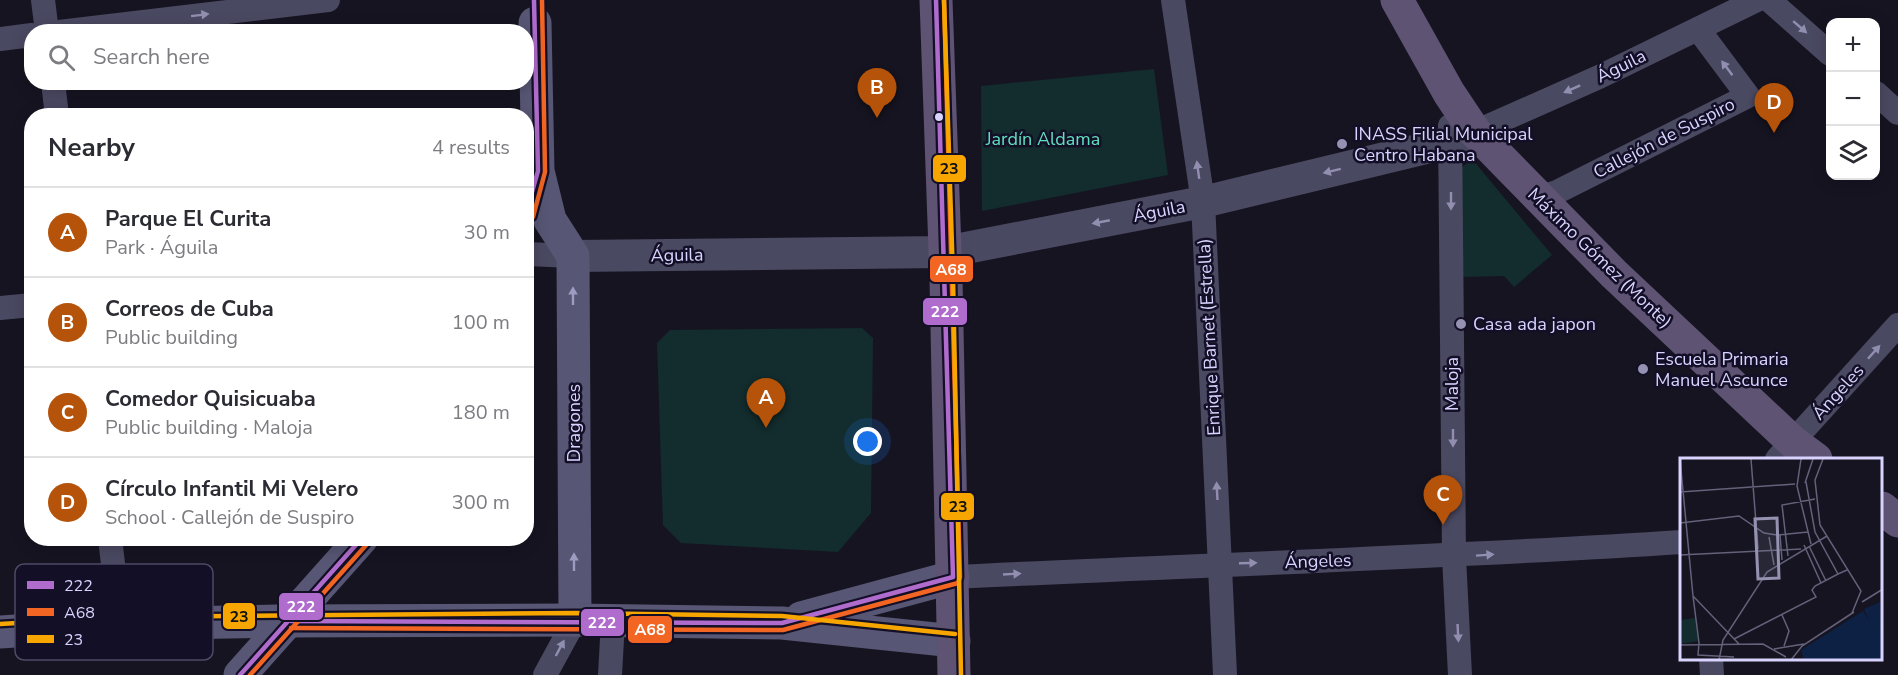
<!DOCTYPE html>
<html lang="en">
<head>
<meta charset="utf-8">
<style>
  :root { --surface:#fff; --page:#f7f7f7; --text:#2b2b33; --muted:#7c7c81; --line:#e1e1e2; --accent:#b45309 }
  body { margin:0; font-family:"Nunito Sans",sans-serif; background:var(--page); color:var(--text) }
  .controls { position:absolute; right:18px; top:18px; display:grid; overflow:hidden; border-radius:12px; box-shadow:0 3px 15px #0003 }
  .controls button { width:54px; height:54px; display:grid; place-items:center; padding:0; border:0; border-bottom:2px solid var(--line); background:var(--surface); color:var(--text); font:30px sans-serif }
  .you { position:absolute; left:868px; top:442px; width:21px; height:21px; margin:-15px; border:4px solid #fff; border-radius:50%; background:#1a73e8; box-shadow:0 0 0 9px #1a73e833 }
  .badge { display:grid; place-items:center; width:39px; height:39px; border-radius:50%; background:var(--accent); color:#fff; font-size:20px; font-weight:700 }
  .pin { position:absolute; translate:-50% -50px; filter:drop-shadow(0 2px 3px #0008) }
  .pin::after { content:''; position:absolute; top:32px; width:21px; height:18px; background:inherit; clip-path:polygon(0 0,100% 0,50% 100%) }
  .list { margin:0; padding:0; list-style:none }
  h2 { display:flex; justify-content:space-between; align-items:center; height:78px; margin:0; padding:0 24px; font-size:26px }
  h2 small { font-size:20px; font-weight:400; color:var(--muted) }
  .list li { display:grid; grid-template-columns:39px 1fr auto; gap:18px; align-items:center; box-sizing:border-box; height:90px; padding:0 24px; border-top:2px solid var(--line) }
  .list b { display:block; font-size:22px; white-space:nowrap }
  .list p { margin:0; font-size:20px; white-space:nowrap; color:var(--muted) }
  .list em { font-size:20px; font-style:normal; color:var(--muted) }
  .icon { flex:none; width:33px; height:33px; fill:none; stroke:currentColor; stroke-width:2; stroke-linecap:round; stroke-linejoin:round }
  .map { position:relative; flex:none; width:1898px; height:675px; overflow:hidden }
  .search { position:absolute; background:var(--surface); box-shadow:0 3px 15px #0003; left:24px; top:24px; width:510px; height:66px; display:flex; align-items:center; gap:15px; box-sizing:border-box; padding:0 21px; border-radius:24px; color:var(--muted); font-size:22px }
  .panel { position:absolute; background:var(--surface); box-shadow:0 3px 15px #0003; left:24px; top:108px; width:510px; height:438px; border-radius:24px }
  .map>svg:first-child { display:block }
  .green { fill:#132c2d }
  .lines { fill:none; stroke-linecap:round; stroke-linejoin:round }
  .minor { stroke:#4a4962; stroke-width:24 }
  .tertiary { stroke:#4a4962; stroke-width:32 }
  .secondary { stroke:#575674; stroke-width:33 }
  .primary { stroke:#5e5373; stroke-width:33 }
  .bus-1-casing { stroke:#130f26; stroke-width:9 }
  .bus-2-casing { stroke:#130f26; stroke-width:9 }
  .bus-3-casing { stroke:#130f26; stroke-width:9 }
  .bus-1 { stroke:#b06ccc; stroke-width:4.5 }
  .bus-2 { stroke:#f26522; stroke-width:4.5 }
  .bus-3 { stroke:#f7a600; stroke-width:4.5 }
  .oneway { fill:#928eb0 }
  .oneway2 { fill:#9e9bc0 }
  .bus-dot { fill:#d9d4ff; stroke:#130f26; stroke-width:2 }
  .poi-dot { fill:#9591b1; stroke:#130f26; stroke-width:2 }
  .labels { text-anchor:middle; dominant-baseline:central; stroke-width:5; stroke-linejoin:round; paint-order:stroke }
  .street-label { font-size:18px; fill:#d9d4ff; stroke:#130f26 }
  .poi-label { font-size:18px; fill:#d9d4ff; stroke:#130f26; text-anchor:start }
  .park-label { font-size:18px; fill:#5fe0c0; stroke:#130f26 }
  .inset-road { fill:none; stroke:#64617a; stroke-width:1.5 }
  .view { fill:#9591b1; fill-opacity:0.15; stroke:#9591b1; stroke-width:3 }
  .inset-edge { fill:none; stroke:#d9d4ff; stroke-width:3 }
  .key { fill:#130f26; stroke:#4e4a67; stroke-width:1.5 }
  .key-label { font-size:16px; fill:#d9d4ff }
  .line-badge { stroke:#130f26; stroke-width:2 }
  .badge-label { font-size:16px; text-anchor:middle; font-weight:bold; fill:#fff }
  .pale-badge-label { font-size:16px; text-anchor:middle; font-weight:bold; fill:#111 }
</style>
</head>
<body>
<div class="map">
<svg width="1898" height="675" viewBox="0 0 1898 675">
  <rect width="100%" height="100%" fill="#161421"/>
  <g class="green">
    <polygon points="1154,69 1168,175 982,211 981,86"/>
    <polygon points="1472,159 1552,255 1514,287 1504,276 1462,277 1459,170"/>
    <polygon points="862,328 873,338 871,513 838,552 681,543 663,525 657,343 670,330"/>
  </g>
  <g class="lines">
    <g class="minor">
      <polyline points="43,0 47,32"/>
      <polyline points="1173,0 1203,202 1225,675"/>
      <polyline points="1769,0 1830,54"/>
      <polyline points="59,32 328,0"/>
      <polyline points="0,39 32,35"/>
      <polyline points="53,82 57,116"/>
      <polyline points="1876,93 1898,113"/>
      <polyline points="1450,126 1454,557 1460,675"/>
      <polyline points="1475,132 1599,77 1757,0"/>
      <polyline points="1537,198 1557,192 1748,96 1698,29"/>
      <polyline points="526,254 573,256"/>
      <polyline points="0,308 32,305"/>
      <polyline points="1777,459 1898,325"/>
      <polyline points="110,538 120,624"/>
      <path d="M 953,577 C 1196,565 1439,558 1682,542"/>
      <polyline points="1711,658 1712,675"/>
      <polyline points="545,675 575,620"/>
      <polyline points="610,675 613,621"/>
    </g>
    <polyline class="tertiary" points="573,256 945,252 1203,202 1451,142 1475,132"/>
    <g class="secondary">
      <polyline points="535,23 538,171 550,220 573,256 575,620"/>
      <polyline points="801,618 953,577"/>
      <polyline points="0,632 120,624 277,621 575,620 782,623 954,641"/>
      <polyline points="240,675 362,538"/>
    </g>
    <g class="primary">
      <polyline points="936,0 946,278 954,675"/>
      <polyline points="1397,0 1449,93 1475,132 1614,274 1793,442 1816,459"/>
      <polyline points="1882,508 1898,521"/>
    </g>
    <g class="bus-1-casing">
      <g id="bus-1">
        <polyline points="526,213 538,171 534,0"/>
        <polyline points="291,621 782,623 953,577 936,0"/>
        <polyline points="240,675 362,538"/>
      </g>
    </g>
    <g class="bus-2-casing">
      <g id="bus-2">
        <polyline points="533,217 545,172 542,0"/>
        <polyline points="291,628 783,630 958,583 960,577 944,0"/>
        <polyline points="250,675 368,543"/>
      </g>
    </g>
    <g class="bus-3-casing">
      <g id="bus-3">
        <polyline points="944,0 953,278 961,675"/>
        <polyline points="0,624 120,617 575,613 782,616 955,634"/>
      </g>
    </g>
    <use href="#bus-1" class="bus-1"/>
    <use href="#bus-2" class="bus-2"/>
    <use href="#bus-3" class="bus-3"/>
  </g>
  <defs><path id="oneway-solid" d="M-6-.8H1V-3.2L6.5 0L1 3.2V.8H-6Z" transform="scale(1.5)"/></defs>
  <g class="oneway">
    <use href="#oneway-solid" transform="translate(200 15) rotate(-7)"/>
    <use href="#oneway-solid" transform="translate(1800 27) rotate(41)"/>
    <use href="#oneway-solid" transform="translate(1727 68) rotate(-127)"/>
    <use href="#oneway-solid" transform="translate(1572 89) rotate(156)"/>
    <use href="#oneway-solid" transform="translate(1198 170) rotate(-98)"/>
    <use href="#oneway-solid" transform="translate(1332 171) rotate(166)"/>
    <use href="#oneway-solid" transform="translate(1451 201) rotate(90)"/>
    <use href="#oneway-solid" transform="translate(1101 222) rotate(169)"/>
    <use href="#oneway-solid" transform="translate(1874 352) rotate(-48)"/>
    <use href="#oneway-solid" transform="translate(1453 438) rotate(90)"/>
    <use href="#oneway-solid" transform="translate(1217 491) rotate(-93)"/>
    <use href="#oneway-solid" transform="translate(1485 555) rotate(-4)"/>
    <use href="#oneway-solid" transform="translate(1248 563) rotate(-2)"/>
    <use href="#oneway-solid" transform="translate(1012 574) rotate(-3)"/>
    <use href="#oneway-solid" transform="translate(1458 633) rotate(87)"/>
    <use href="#oneway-solid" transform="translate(560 648) rotate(-62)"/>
  </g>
  <g class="oneway2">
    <use href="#oneway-solid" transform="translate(573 296) rotate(-90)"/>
    <use href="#oneway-solid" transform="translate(574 562) rotate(-90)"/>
  </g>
  <circle class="bus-dot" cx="939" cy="117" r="5"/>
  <g class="poi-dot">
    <circle cx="1342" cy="144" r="6"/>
    <circle cx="1461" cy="324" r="6"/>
    <circle cx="1643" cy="369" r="6"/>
  </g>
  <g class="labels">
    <g class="street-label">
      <text transform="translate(1621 66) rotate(-26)">Águila</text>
      <text transform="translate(1664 138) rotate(-27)">Callejón de Suspiro</text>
      <text transform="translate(1159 211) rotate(-11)">Águila</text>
      <text transform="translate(677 255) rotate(-1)">Águila</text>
      <text transform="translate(1600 258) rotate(44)">Máximo Gómez (Monte)</text>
      <text transform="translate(1209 337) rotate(-93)">Enrique Barnet (Estrella)</text>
      <text transform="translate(1452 384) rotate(-90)">Maloja</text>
      <text transform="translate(1838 392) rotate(-48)">Ángeles</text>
      <text transform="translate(574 423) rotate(-90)">Dragones</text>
      <text transform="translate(1318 561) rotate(-2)">Ángeles</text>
    </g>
    <g class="poi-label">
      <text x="1354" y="134">INASS Filial Municipal<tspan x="1354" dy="21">Centro Habana</tspan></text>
      <text x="1473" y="324">Casa ada japon</text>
      <text x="1655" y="359">Escuela Primaria<tspan x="1655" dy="21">Manuel Ascunce</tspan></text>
    </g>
    <g class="park-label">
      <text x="1043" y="139">Jardín Aldama</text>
    </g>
  </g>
  <g transform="translate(1680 458)">
    <rect width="202" height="202" fill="#161421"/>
    <path d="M 15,160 L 18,183 L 0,186 L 0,162 Z" fill="#132c2d"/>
    <path d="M 200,144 L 202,202 L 124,202 L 121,192 L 183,153 L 189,163 L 184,151 Z" fill="#0d2144"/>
    <path class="inset-road" d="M 0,1 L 13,138 L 59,186M 71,1 L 78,91M 121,1 L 117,28 L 131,86M 143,1 L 135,22 L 140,67 L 181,133 L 172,155M 126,24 L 135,74 L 158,116 L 167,112M 125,25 L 133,1M 0,34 L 115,26M 0,65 L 59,58 L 84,75 L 97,77M 97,77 L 128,74M 100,77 L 102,102M 89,79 L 94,107M 124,87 L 141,125M 129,88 L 146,123M 0,97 L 121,91M 108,98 L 102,47 L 135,41M 13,138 L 19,185M 182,144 L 203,131M 102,157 L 109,173 L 104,188M 54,181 L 136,139 L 132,132 L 135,128 L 158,116M 19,185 L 18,197 L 54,199M 0,187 L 83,186 L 106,199M 94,191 L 124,186M 39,202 L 43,182 L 87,114 L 147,78M 111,202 L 122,188 L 174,154"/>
    <path class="view" d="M 97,60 L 99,120 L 78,121 L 75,61 Z"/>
    <rect width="202" height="202" class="inset-edge"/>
  </g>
  <rect x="15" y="564" width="198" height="96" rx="9" class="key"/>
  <rect x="27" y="581" width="27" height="8" fill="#b06ccc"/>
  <rect x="27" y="608" width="27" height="8" fill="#f26522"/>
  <rect x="27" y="635" width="27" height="8" fill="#f7a600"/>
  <g class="key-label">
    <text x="64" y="591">222</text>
    <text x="64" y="618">A68</text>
    <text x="64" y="645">23</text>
  </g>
  <g class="line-badge">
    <rect x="932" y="154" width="35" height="29" rx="6" fill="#f7a600"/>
    <rect x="929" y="255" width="45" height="28" rx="6" fill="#f26522"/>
    <rect x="922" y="297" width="46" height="29" rx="6" fill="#b06ccc"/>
    <rect x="940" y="492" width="35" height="29" rx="6" fill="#f7a600"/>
    <rect x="278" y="592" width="46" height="29" rx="6" fill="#b06ccc"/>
    <rect x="222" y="602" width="34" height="28" rx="6" fill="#f7a600"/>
    <rect x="580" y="608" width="45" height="29" rx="6" fill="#b06ccc"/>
    <rect x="627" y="615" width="46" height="29" rx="6" fill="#f26522"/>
  </g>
  <g class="badge-label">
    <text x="951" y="275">A68</text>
    <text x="945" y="317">222</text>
    <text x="301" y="612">222</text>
    <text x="602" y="628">222</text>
    <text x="650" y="635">A68</text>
  </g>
  <g class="pale-badge-label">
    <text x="949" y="174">23</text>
    <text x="958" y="512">23</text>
    <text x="239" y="622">23</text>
  </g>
</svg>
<div class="controls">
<button>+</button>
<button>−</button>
<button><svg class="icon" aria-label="layers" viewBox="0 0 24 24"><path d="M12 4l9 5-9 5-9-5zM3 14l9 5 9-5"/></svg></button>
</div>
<div class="you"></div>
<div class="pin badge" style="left:766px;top:428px">A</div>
<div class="pin badge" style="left:877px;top:118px">B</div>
<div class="pin badge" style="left:1443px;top:525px">C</div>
<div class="pin badge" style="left:1774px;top:133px">D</div>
<div class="search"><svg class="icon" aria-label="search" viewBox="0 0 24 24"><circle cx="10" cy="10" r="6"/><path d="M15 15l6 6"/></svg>Search here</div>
<section class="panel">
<h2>Nearby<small>4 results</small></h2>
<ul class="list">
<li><span class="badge">A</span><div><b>Parque El Curita</b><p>Park · Águila</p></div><em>30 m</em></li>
<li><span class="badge">B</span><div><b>Correos de Cuba</b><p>Public building</p></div><em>100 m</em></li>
<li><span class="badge">C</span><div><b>Comedor Quisicuaba</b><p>Public building · Maloja</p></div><em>180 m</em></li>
<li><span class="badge">D</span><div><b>Círculo Infantil Mi Velero</b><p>School · Callejón de Suspiro</p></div><em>300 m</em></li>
</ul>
</section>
</div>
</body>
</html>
